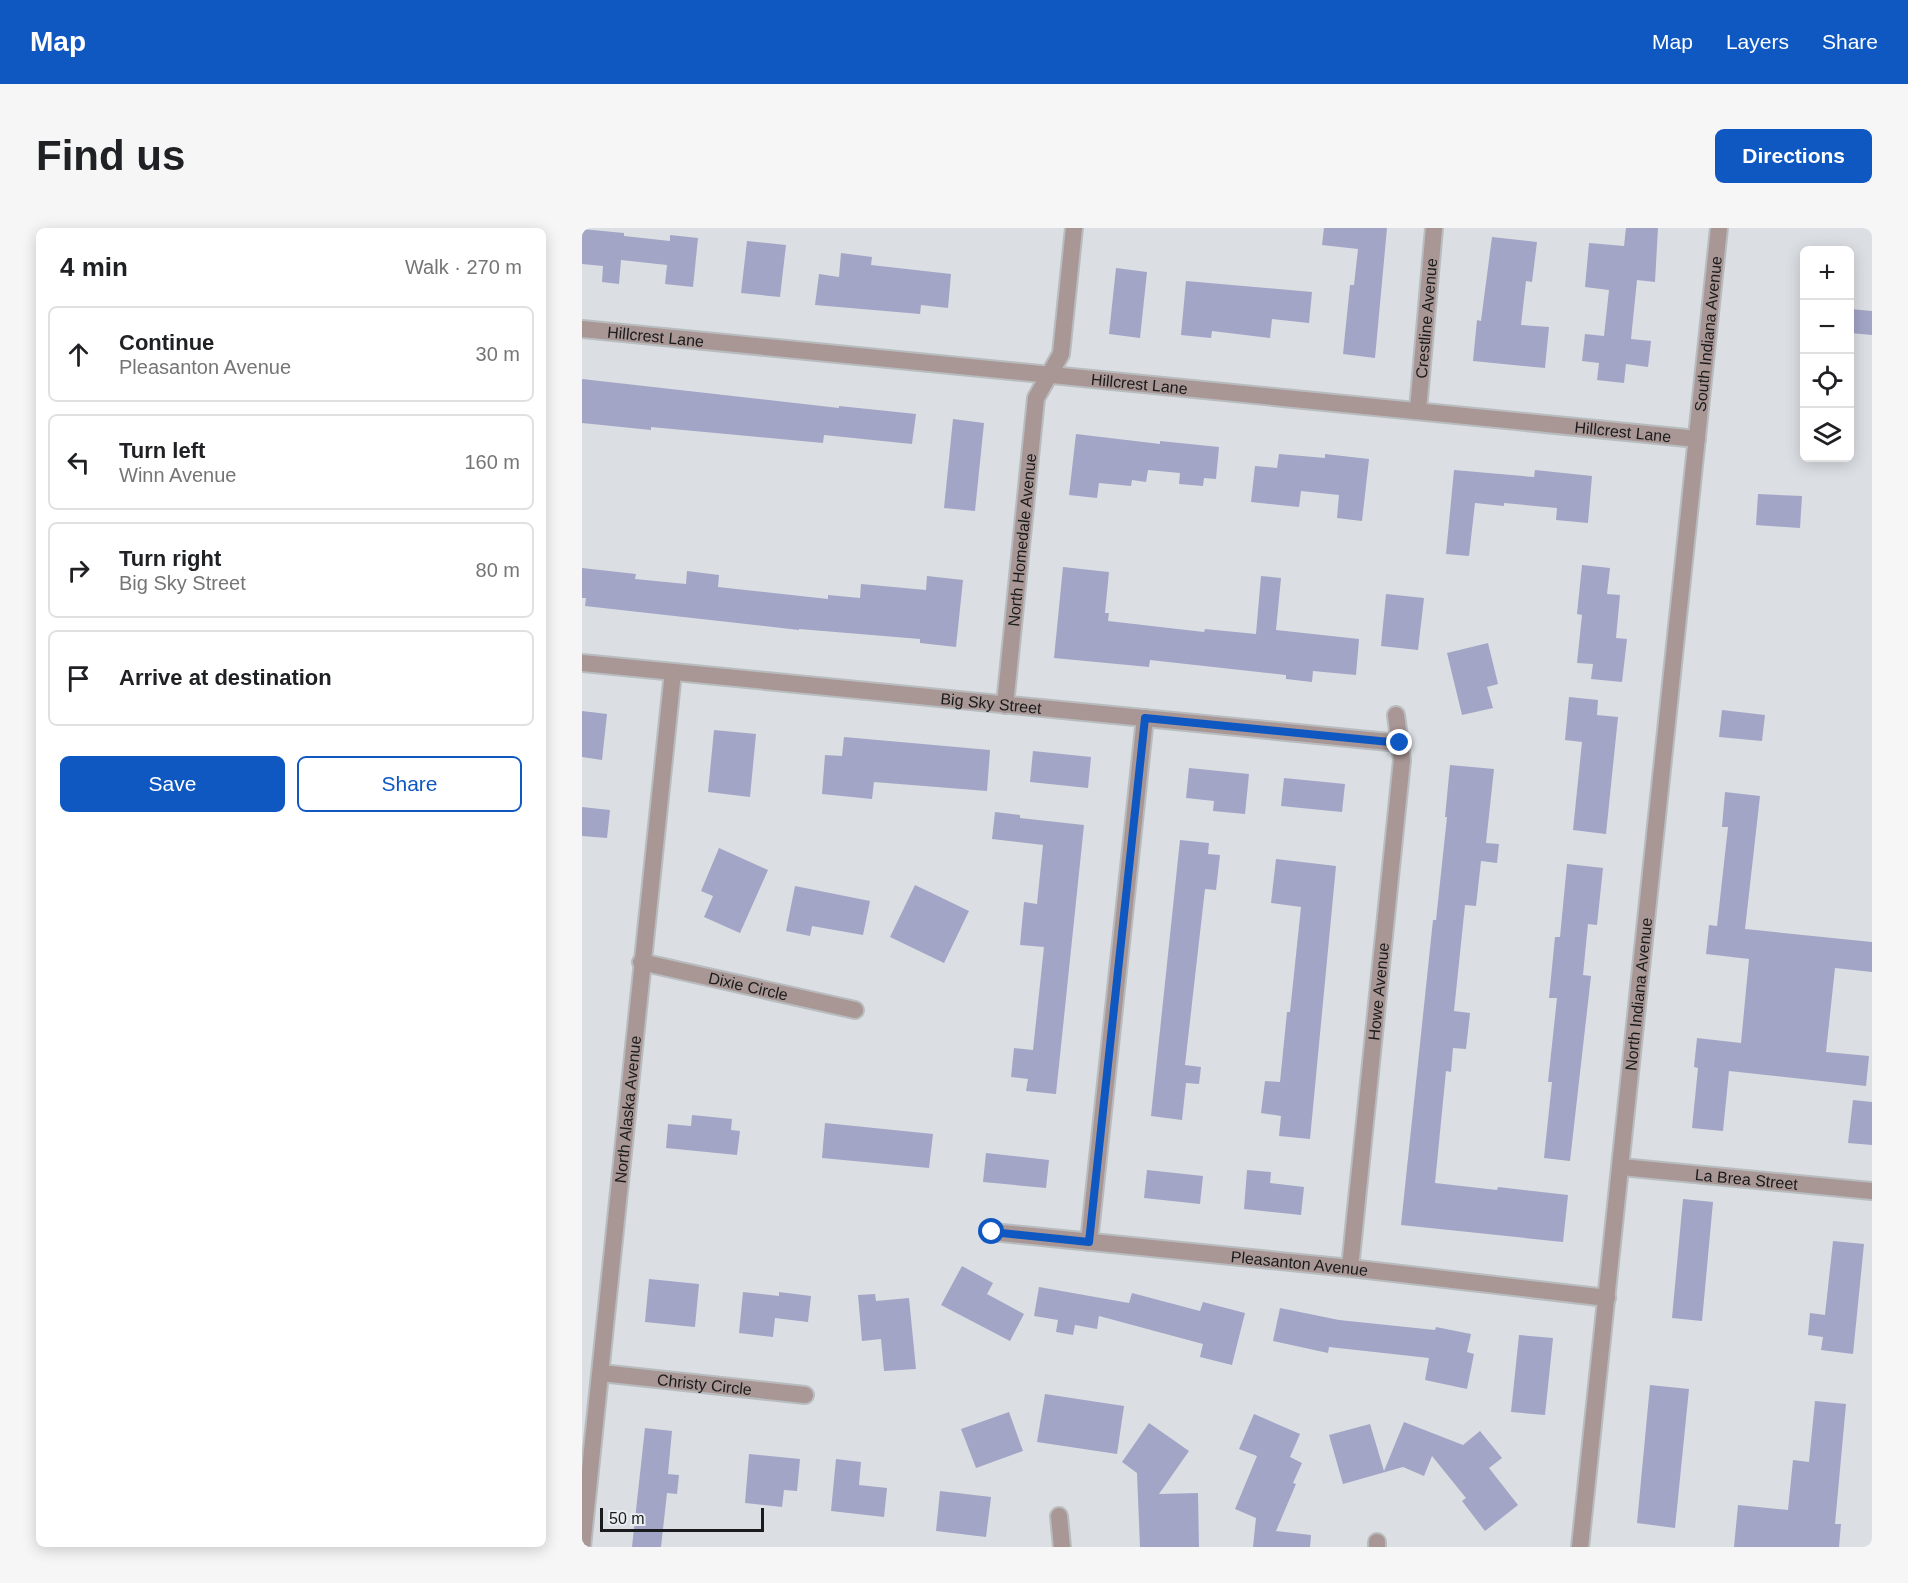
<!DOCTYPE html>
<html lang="en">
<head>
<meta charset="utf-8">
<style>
  :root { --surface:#fff; --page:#f6f6f6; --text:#202124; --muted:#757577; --line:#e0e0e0; --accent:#0f58c2 }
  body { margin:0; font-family:Arial,sans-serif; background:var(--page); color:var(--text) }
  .controls { position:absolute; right:18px; top:18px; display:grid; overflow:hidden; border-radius:9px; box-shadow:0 3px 15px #0003 }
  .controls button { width:54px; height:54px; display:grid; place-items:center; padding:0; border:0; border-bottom:2px solid var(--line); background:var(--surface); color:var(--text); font:30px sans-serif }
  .scale { position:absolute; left:18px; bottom:15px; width:164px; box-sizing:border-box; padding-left:6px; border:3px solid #1a1b1c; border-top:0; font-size:16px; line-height:21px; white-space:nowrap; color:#1a1b1c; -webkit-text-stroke:4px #e9edf0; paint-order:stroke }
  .stop { position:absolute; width:18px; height:18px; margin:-14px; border:4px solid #0f58c2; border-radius:50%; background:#fff }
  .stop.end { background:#0f58c2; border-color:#fff; box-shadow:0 2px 6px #0008 }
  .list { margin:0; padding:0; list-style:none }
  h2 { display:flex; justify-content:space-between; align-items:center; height:78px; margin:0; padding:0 24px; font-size:26px }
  h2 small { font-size:20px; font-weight:400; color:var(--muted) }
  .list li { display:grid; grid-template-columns:39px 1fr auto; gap:18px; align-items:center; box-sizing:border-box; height:96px; margin:0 12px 12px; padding:0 12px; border:2px solid var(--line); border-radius:9px }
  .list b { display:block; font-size:22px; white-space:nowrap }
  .list p { margin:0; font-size:20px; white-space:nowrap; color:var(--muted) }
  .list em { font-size:20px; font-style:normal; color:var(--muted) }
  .actions { display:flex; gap:12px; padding:18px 24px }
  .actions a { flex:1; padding:14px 0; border:2px solid var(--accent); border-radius:9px; text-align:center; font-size:21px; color:var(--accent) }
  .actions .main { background:var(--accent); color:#fff }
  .icon { flex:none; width:33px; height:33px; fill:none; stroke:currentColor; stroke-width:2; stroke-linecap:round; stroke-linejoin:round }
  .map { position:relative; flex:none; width:1290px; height:1319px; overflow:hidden; border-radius:9px }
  header { display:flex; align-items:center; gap:36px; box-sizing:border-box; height:84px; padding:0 30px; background:var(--accent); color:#fff }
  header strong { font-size:28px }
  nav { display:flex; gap:33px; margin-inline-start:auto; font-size:21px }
  .intro { display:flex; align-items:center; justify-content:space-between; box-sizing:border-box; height:144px; padding:0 36px }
  h1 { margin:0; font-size:42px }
  .button { padding:15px 27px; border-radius:9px; background:var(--accent); color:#fff; font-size:21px; font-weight:700 }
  main { display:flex; gap:36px; padding:0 36px }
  aside { flex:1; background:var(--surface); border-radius:9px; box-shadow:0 3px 15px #0003 }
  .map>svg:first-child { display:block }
  .building { fill:#a3a5c6 }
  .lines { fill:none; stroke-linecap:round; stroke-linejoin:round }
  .minor-casing { stroke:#b8bcbf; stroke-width:20 }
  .minor { stroke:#a99795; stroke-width:16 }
  .route { stroke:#0f58c2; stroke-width:8 }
  .labels { text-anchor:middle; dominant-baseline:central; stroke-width:4.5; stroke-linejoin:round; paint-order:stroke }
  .street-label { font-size:16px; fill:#1a1b1c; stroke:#e9edf0 }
</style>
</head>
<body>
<header>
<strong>Map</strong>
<nav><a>Map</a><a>Layers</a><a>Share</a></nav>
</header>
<div class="intro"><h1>Find us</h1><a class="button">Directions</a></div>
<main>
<aside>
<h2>4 min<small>Walk · 270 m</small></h2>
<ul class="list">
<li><svg class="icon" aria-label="ahead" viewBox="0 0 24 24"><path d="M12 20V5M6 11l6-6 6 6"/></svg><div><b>Continue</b><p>Pleasanton Avenue</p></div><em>30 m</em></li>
<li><svg class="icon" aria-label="left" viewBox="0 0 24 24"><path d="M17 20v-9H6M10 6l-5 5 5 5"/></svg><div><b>Turn left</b><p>Winn Avenue</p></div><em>160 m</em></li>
<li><svg class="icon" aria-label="right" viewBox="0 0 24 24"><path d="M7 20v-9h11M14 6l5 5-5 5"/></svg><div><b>Turn right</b><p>Big Sky Street</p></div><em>80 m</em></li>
<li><svg class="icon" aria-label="arrive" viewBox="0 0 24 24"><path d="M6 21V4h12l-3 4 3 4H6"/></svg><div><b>Arrive at destination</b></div></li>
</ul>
<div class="actions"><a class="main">Save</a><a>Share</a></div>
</aside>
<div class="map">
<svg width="1290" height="1319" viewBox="0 0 1290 1319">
  <rect width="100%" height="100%" fill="#dbdfe3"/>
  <g class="building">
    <polygon points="742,0 805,0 793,130 761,126 768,57 772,57 776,21 740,17"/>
    <polygon points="1044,0 1076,0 1073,54 1055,52 1049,111 1069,113 1066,139 1044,136 1042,155 1015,152 1017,135 1000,133 1003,106 1022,108 1027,62 1003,59 1007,15 1042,18"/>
    <polygon points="0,1 42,5 42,8 88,13 88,7 116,10 111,59 83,56 85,37 39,32 37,56 20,54 21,38 0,36"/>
    <polygon points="910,9 955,14 950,54 944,53 939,97 967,99 963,140 891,133 895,92 899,93"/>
    <polygon points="165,13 204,17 198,69 159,65"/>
    <polygon points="259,25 290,29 289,37 369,46 366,80 339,77 338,86 233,77 237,46 257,49"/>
    <polygon points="534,40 565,44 558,110 527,106"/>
    <polygon points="604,53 730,64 727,95 690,91 688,110 630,103 629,110 599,107"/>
    <polygon points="1268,81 1290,83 1290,107 1268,105"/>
    <polygon points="0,151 257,180 257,178 334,186 330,216 242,207 241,215 69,199 69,202 0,195"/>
    <polygon points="371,191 402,195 393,283 362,280"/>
    <polygon points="494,206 578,216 578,213 637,219 634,251 622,250 621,258 597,256 598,245 566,242 564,254 550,252 549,258 517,255 515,270 487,267"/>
    <polygon points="697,226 743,230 743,226 787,231 780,293 755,290 757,267 719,263 717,279 669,274 673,238 695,240"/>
    <polygon points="872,242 952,249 953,242 1010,248 1006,295 974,292 975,280 922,275 922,278 893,275 887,328 864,326"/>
    <polygon points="1176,266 1220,268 1218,300 1174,297"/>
    <polygon points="1000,337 1028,340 1025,366 1038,367 1034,410 1045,411 1040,454 1009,451 1011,436 995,435 1000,387 995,386"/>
    <polygon points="481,339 527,344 523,385 527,385 526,393 622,404 623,401 674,406 679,348 699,350 694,402 777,411 774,447 731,443 730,454 704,451 704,447 568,432 567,439 472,430"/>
    <polygon points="0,340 54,346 53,351 104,356 105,343 137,347 136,359 246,371 246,367 278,370 279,356 344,362 345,348 381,352 374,419 338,415 338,411 217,401 217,402 3,378 4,370 0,370"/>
    <polygon points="804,366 842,370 836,422 799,418"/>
    <polygon points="906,415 916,456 905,459 911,480 880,487 865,425"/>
    <polygon points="987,469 1016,472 1015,487 1036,489 1024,606 991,602 1000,514 983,512"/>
    <polygon points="1140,482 1183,487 1180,513 1137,509"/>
    <polygon points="0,483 25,486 20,532 0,529"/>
    <polygon points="132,502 174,506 168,569 126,564"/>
    <polygon points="262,509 408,522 405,563 292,554 290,571 240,566 243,527 260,528"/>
    <polygon points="451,523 509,529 506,560 448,554"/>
    <polygon points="868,537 912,541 904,615 917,616 915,635 899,633 894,678 883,677 872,783 888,785 884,821 871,820 869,844 864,843 853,955 915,962 916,959 986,967 981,1014 819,997 851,692 854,692 865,589 863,589"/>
    <polygon points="607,540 667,546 663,586 631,583 632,573 604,570"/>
    <polygon points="702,550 763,556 760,584 699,578"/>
    <polygon points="1143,564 1178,568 1163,701 1290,714 1290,744 1253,740 1244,824 1287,828 1284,858 1147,843 1141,903 1110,900 1116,840 1112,839 1115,810 1159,815 1167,731 1124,726 1127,697 1135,698 1146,599 1140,599"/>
    <polygon points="0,579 28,582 25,610 0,608"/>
    <polygon points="413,584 438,587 438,590 502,597 474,866 444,863 446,851 429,849 432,820 451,822 462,719 438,717 442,674 455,676 461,617 410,611"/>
    <polygon points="598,612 627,615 626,626 638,627 634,662 623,661 603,837 619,839 617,856 604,855 600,892 569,888"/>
    <polygon points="137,620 186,642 158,705 122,689 131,668 119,663"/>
    <polygon points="694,631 754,638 728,911 697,908 699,888 679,885 683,853 698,854 705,784 708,784 719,679 689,675"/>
    <polygon points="985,636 1021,640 1015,697 1006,696 1001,747 1009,748 988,933 962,930 970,854 966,854 975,770 967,770 973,709 978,709"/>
    <polygon points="333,657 387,683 362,735 308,709"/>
    <polygon points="213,658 288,673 281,707 230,698 228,708 204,703"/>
    <polygon points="1271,872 1290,874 1290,917 1266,915"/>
    <polygon points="110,887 150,891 149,902 158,903 155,927 84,920 86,896 109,898"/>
    <polygon points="243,895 351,906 347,940 240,930"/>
    <polygon points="404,925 467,932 464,960 401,954"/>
    <polygon points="565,942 621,948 618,976 562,970"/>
    <polygon points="665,942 689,944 688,955 722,959 719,987 662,981"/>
    <polygon points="1101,971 1131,974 1120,1093 1090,1090"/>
    <polygon points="1251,1013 1282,1016 1271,1126 1239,1122 1241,1109 1226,1107 1228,1085 1243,1087"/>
    <polygon points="380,1038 411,1055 405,1066 442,1086 428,1113 359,1077"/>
    <polygon points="67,1051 117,1056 113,1099 63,1094"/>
    <polygon points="457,1059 547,1075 550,1065 618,1083 621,1074 663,1085 650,1137 618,1129 621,1116 517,1088 515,1101 493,1097 491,1107 474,1104 476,1092 452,1088"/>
    <polygon points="161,1064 197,1068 197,1064 229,1068 226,1094 193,1090 191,1109 157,1105"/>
    <polygon points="293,1066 294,1073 327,1070 334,1141 302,1143 299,1111 280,1113 276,1067"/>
    <polygon points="698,1080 757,1092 853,1102 854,1099 889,1106 885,1124 892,1126 885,1161 843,1152 847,1130 747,1119 746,1125 691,1113"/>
    <polygon points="937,1107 971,1110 963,1187 929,1184"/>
    <polygon points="1068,1157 1107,1161 1093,1300 1055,1295"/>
    <polygon points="463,1166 542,1178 535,1226 455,1214"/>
    <polygon points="1233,1173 1264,1176 1253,1296 1259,1296 1257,1319 1152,1319 1156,1277 1206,1282 1211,1232 1227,1234"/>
    <polygon points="427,1184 441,1223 394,1240 379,1201"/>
    <polygon points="672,1186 718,1206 708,1229 720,1235 711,1255 714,1256 694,1303 729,1307 728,1319 671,1319 674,1290 653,1281 675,1228 657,1221"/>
    <polygon points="822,1194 881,1217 898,1203 920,1230 907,1240 936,1277 903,1303 880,1273 884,1270 850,1228 842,1248 821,1239 761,1256 747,1207 788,1196 802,1243"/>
    <polygon points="567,1195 607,1223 577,1266 616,1265 617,1319 558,1319 555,1245 540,1234"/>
    <polygon points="63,1200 90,1203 86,1246 97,1247 95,1266 85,1265 79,1319 50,1319"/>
    <polygon points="167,1226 218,1231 215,1263 202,1262 200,1279 163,1275"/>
    <polygon points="254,1231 279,1234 277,1257 305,1260 302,1289 249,1283"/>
    <polygon points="358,1263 409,1269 404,1309 354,1303"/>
  </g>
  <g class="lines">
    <g class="minor-casing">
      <g id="minor">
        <path id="s1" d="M 0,101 C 372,138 743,173 1115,211"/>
        <path id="s2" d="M 836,182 L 852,0"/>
        <path id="s3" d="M 0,435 L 817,515"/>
        <path id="s4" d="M 423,477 L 454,170 L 479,126 L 492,0"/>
        <path id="s5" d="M 59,734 L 273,782"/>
        <path id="s6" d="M 1039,939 L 1290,963"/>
        <path id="s7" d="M 410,1004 L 768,1040 L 1025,1070"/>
        <polyline points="507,1014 563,490"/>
        <path id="s8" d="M 768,1040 L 820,532 L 814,487"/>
        <path id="s9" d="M 19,1145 L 223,1167"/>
        <polyline points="477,1288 480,1319"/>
        <polyline points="795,1314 795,1319"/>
        <path id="s10" d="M 0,1319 L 91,444"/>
        <path id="s11" d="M 998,1319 L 1137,0"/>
      </g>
    </g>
    <use href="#minor" class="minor"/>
  </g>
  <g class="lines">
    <polyline class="route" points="410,1004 507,1014 563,490 818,515"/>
  </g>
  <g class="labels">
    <g class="street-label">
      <text stroke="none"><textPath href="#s2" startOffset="92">Crestline Avenue</textPath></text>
      <text stroke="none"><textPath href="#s11" startOffset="1220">South Indiana Avenue</textPath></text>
      <text stroke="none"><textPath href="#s1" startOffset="74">Hillcrest Lane</textPath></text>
      <text stroke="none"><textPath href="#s1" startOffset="560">Hillcrest Lane</textPath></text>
      <text stroke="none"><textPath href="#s1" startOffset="1046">Hillcrest Lane</textPath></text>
      <text stroke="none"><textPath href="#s4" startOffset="166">North Homedale Avenue</textPath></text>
      <text stroke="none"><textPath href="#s3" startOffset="411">Big Sky Street</textPath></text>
      <text stroke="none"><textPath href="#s5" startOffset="110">Dixie Circle</textPath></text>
      <text stroke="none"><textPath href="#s8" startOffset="278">Howe Avenue</textPath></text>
      <text stroke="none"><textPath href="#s11" startOffset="556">North Indiana Avenue</textPath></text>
      <text stroke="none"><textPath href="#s10" startOffset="440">North Alaska Avenue</textPath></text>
      <text stroke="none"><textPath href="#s6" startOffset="126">La Brea Street</textPath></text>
      <text stroke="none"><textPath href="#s7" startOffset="309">Pleasanton Avenue</textPath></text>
      <text stroke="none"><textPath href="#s9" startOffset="104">Christy Circle</textPath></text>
    </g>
  </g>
</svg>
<div class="controls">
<button>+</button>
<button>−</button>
<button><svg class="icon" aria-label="locate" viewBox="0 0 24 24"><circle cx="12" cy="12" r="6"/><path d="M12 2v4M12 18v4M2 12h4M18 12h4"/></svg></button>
<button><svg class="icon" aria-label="layers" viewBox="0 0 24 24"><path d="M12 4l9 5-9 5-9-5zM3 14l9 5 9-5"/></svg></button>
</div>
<div class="scale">50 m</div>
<div class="stop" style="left:410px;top:1004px"></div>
<div class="stop end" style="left:818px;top:515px"></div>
</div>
</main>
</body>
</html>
